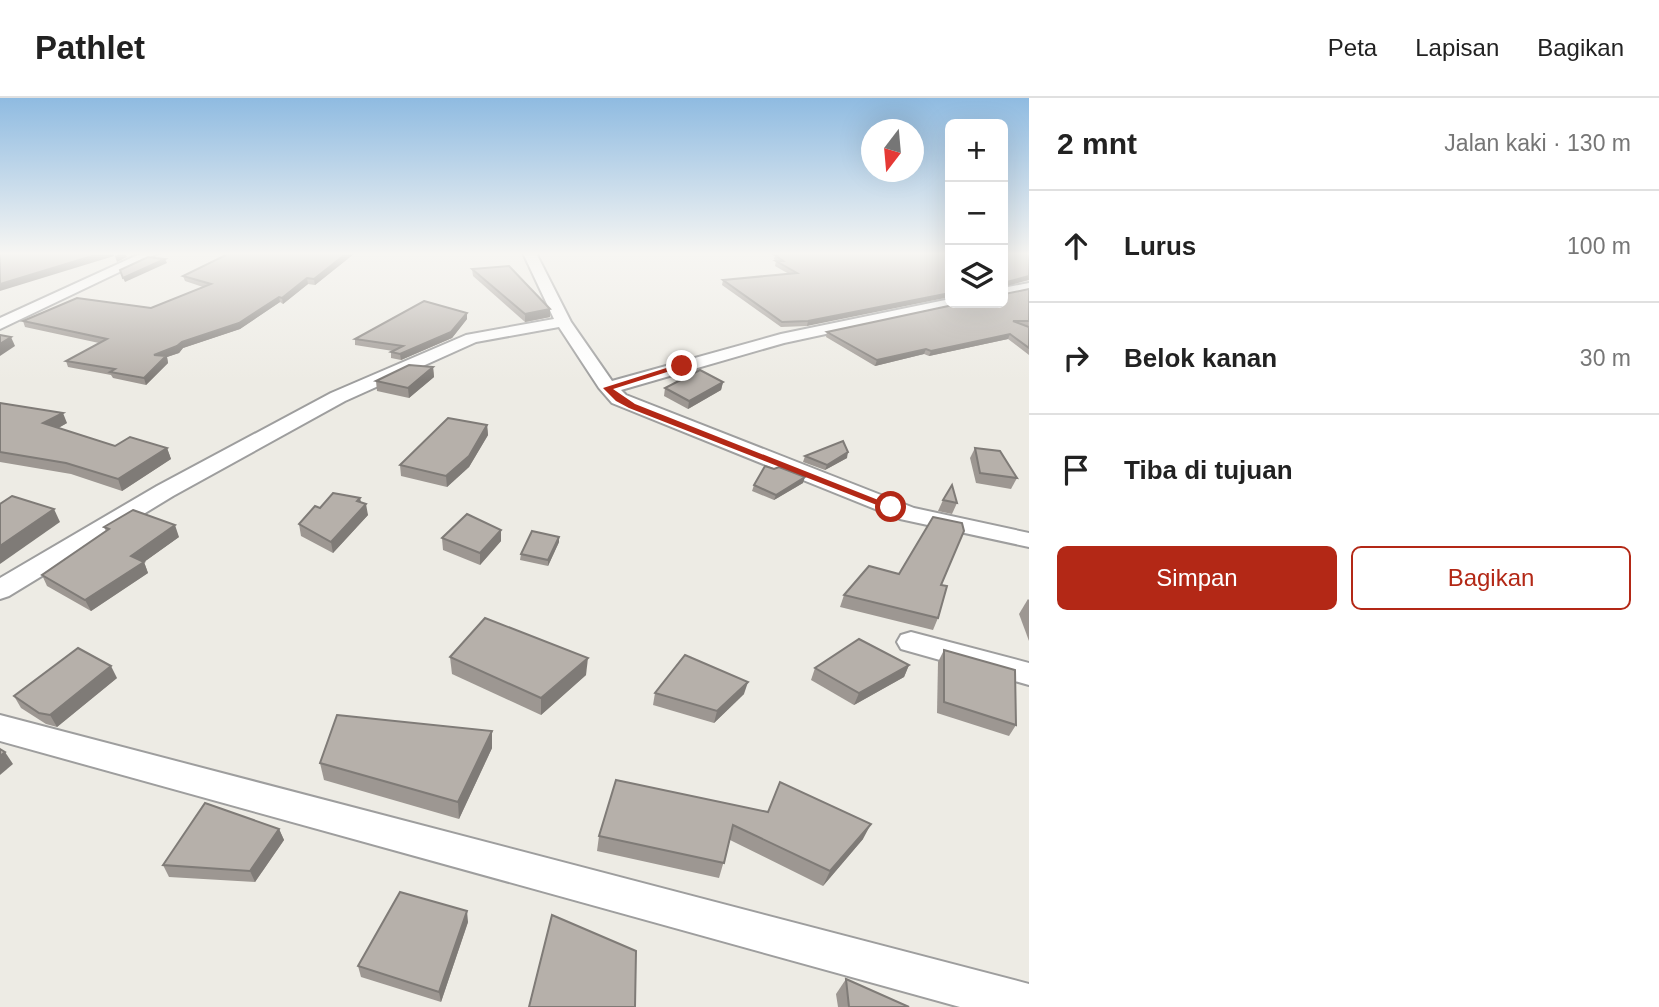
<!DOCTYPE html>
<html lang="id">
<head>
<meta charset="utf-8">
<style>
  :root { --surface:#fff; --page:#f6f6f6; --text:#222; --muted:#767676; --line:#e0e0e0; --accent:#b32816 }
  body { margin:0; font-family:Helvetica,sans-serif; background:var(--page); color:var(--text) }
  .controls { position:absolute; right:21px; top:21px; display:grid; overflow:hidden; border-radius:10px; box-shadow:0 7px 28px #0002 }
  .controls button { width:63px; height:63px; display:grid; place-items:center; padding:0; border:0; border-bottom:2px solid var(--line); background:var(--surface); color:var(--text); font:35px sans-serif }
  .compass { position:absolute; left:861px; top:21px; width:63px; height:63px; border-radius:50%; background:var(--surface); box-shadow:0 7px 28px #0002; rotate:196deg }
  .stop { position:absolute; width:21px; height:21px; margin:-16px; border:5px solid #b32816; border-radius:50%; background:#fff }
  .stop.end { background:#b32816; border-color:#fff; box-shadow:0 2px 7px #0008 }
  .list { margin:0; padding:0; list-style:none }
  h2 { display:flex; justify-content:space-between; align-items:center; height:91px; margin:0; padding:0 28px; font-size:30px }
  h2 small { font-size:23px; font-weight:400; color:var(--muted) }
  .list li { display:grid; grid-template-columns:46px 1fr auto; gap:21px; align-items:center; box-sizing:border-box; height:112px; padding:0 28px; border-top:2px solid var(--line) }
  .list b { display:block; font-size:26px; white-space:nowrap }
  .list em { font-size:23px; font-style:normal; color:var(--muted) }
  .actions { display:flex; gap:14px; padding:21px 28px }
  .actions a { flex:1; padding:16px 0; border:2px solid var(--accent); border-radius:10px; text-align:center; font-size:24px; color:var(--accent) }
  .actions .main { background:var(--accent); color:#fff }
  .icon { flex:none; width:38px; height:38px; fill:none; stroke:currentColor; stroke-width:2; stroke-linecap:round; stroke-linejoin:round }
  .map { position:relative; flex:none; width:1029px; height:909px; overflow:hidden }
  header { display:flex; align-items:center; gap:42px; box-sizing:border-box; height:98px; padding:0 35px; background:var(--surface); border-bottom:2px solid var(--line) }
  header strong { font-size:33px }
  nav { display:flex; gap:38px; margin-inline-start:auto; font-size:24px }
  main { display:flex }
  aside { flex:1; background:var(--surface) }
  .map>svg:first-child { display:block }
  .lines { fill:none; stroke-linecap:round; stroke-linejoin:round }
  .street-casing { stroke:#9e9e9e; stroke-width:4 }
  .street { fill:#fff; fill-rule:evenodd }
  .wall { fill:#9d9792 }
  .shaded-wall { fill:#7f7b77 }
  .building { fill:#b6b0aa; stroke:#7f7b77; stroke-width:2 }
  .route { fill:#b32816 }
</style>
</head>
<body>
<header>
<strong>Pathlet</strong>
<nav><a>Peta</a><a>Lapisan</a><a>Bagikan</a></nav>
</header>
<main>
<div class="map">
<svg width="1029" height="909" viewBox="0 0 1029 909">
  <rect width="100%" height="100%" fill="#edebe4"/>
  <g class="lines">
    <g class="street-casing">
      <g id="street">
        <polygon points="142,155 159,155 0,231 0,220"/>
        <polygon points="523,155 536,155 571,224 612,283 781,236 950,201 950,205 958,205 951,209 784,245 621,292 626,297 914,410 1029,435 1029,449 900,421 612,305 599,290 559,229 476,244 345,303 173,398 9,498 0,501 0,480 157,388 331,295 466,237 554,221"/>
        <polygon points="1029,185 1029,193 1003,198 1003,190"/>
        <polygon points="911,534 1029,565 1029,587 901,551 897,544 901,537"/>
        <polygon points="0,617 1029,886 1029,909 960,909 0,643"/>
      </g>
    </g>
    <use href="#street" class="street"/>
  </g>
  <g class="wall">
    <polygon points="355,155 315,187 308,186 283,206 280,204 240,231 183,250 179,255 167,259 168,265 146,287 113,280 111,277 68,269 66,263 99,245 25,229 23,223 151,210 203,189 185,183 183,178"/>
    <polygon points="950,155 807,228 781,229 722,187 723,182 789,176 775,168 776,163 777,163 774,161 775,157"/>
    <polygon points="472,171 550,211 550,219 525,224 473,178"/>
    <polygon points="1029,191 1029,229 1026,228 1029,229 1029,257 1008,241 929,258 924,256 875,268 826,239 827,234"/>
    <polygon points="467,221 452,240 401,262 391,260 391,254 393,253 355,247 355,241"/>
    <polygon points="433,269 434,279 409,300 377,293 376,283"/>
    <polygon points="723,284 721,292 688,311 664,298 665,290"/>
    <polygon points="0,305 67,325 58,330 115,348 167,350 171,361 122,393 71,376 0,364"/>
    <polygon points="487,327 488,337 469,369 447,389 401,378 400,367"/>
    <polygon points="975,350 1017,380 1011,391 976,385 970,360"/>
    <polygon points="805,358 847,360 825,372 803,364"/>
    <polygon points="803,385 774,402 752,393 754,387"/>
    <polygon points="360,400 361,405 368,417 333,455 301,438 299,426 320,410"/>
    <polygon points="943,402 957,405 952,416 938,413"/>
    <polygon points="104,429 179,439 144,464 148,475 91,513 47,488 42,477 106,433"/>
    <polygon points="501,432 501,443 480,467 443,452 442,440"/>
    <polygon points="559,444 548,468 520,462 521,456"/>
    <polygon points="941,487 938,520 933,532 840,509 844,497"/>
    <polygon points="1028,501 1029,502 1029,543 1019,516"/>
    <polygon points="944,552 1016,627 1009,638 937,615 938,564"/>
    <polygon points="450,559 586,577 541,617 452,576"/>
    <polygon points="909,567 904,579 854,607 811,582 815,570"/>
    <polygon points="117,580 57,629 46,626 21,610 14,598"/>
    <polygon points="655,595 744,596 714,625 653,607"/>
    <polygon points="492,633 492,650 459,721 324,682 320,665"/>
    <polygon points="616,682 863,741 823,788 730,742 719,780 597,753 599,738"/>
    <polygon points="279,731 284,742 255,784 169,779 163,767"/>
    <polygon points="468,824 441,904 361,879 358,868"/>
    <polygon points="846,881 909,909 838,909 836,896"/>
  </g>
  <g class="shaded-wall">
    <polygon points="102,155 113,155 114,158 0,193 0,186"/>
    <polygon points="121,155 125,155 127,159 117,164 115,158"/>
    <polygon points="347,155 355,155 315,187 314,181"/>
    <polygon points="165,161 167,165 125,184 123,180"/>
    <polygon points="1029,178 1029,182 1003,189 1003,185"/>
    <polygon points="307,180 308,186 283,206 282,200"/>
    <polygon points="950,195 950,199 807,228 808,223"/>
    <polygon points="279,199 280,204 240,231 183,250 179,255 167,259 168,265 146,287 144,280 154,257"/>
    <polygon points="550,211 550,219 525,224 525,216"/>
    <polygon points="467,215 467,221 452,240 401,262 400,256"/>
    <polygon points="1010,236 1008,241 929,258 931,253"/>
    <polygon points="11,239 15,248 0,258 0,246"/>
    <polygon points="926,251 924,256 875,268 877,262"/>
    <polygon points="433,269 434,279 409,300 408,290"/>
    <polygon points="723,284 721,292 688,311 689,303"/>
    <polygon points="63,315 67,325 48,336 43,325"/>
    <polygon points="487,327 488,337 469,369 447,389 446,378"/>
    <polygon points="167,350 171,361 122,393 118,381"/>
    <polygon points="848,354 847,360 825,372 827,367"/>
    <polygon points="805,379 803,385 774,402 776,397"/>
    <polygon points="360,400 362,411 366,406 368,417 333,455 331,444"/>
    <polygon points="54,411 60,424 0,466 0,448"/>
    <polygon points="175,427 179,439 144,464 148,475 91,513 85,502 131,458"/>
    <polygon points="501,432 501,443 480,467 480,455"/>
    <polygon points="559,439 559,444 548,468 548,462"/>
    <polygon points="588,560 586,577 541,617 541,600"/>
    <polygon points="909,567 904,579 854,607 859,595"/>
    <polygon points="111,568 117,580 57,629 50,617"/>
    <polygon points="748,584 744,596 714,625 717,613"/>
    <polygon points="492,633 492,650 459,721 458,704"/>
    <polygon points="5,654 13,666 0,677 0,658"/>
    <polygon points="871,726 863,741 823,788 830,773"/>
    <polygon points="279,731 284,742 255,784 250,773"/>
    <polygon points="467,813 468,824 441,904 439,894"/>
  </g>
  <g class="building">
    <polygon points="0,155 102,155 0,186"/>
    <polygon points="230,155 347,155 314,181 307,180 282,200 279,199 239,225 182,244 177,248 154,257 166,258 144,280 110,274 115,271 66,263 107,241 23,223 77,200 151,210 211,186 183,178"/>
    <polygon points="786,155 950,155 950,195 808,223 782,224 723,182 797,175 776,163 783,163 775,157"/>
    <polygon points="1003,155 1029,155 1029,178 1003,185"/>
    <polygon points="148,159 165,161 123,180 120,172"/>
    <polygon points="509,168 550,211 525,216 472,171"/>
    <polygon points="1029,191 1029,223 1013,223 1029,229 1029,250 1010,236 931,253 926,251 877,262 827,234 953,207 956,205 1003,205 1003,194 1005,196"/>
    <polygon points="424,203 467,215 451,234 400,256 391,254 403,248 355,241"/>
    <polygon points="0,237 11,239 0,246"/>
    <polygon points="409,267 433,269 408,290 376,283"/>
    <polygon points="700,272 723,284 689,303 665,290"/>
    <polygon points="0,305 63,315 43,325 115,348 130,339 167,350 118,381 66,365 0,354"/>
    <polygon points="448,320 487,327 469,358 446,378 400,367"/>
    <polygon points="843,343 848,354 827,367 805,358"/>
    <polygon points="975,350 1000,353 1017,380 980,375"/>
    <polygon points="765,368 774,371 779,369 805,379 776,397 754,387"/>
    <polygon points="952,387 957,405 943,402"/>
    <polygon points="333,395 360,400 357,403 366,406 331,444 299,426 315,408 320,410"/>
    <polygon points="12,398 54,411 0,448 0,406"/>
    <polygon points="133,412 175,427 131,458 144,464 85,502 42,477 109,431 104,429"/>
    <polygon points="467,416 501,432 480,455 442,440"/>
    <polygon points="933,419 962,425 964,433 941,487 947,488 938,520 844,497 869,468 899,476"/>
    <polygon points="532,433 559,439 548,462 521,456"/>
    <polygon points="485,520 588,560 541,600 450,559"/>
    <polygon points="859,541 909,567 859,595 815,570"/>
    <polygon points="78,550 111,568 50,617 39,615 14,598"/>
    <polygon points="944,552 1015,572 1016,627 944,604"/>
    <polygon points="685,557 748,584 717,613 655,595"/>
    <polygon points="337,617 492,633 458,704 320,665"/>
    <polygon points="0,651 5,654 0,658"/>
    <polygon points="616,682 768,714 780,684 871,726 830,773 733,727 724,765 599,738"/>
    <polygon points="205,705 279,731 250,773 163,767"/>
    <polygon points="400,794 467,813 439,894 358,868"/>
    <polygon points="552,817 636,853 635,909 529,909"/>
    <polygon points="846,881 909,909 849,909"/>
  </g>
  <linearGradient id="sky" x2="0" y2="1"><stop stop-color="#8fbbe1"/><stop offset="0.55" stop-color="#f7f6f3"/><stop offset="1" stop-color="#f7f6f3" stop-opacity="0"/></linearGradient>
  <rect width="1029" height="283" fill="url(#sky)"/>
  <polygon class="route" points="679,266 686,268 613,291 635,306 896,409 887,411 629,310 616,303 603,290"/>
</svg>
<div class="controls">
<button>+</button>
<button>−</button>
<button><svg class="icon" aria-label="layers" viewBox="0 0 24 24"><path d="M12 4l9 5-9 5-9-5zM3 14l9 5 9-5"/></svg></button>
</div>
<svg class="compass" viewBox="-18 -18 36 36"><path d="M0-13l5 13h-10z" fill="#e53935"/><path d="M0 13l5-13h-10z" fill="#767676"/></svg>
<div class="stop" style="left:891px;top:409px"></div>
<div class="stop end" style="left:682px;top:268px"></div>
</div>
<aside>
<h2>2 mnt<small>Jalan kaki · 130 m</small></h2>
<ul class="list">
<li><svg class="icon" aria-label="ahead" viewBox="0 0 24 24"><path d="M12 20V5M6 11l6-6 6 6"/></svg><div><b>Lurus</b></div><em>100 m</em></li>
<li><svg class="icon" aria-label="right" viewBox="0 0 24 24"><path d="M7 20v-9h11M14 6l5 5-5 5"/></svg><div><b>Belok kanan</b></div><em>30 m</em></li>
<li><svg class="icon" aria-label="arrive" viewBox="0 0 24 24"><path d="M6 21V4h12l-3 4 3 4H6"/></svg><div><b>Tiba di tujuan</b></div></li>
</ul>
<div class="actions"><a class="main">Simpan</a><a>Bagikan</a></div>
</aside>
</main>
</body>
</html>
